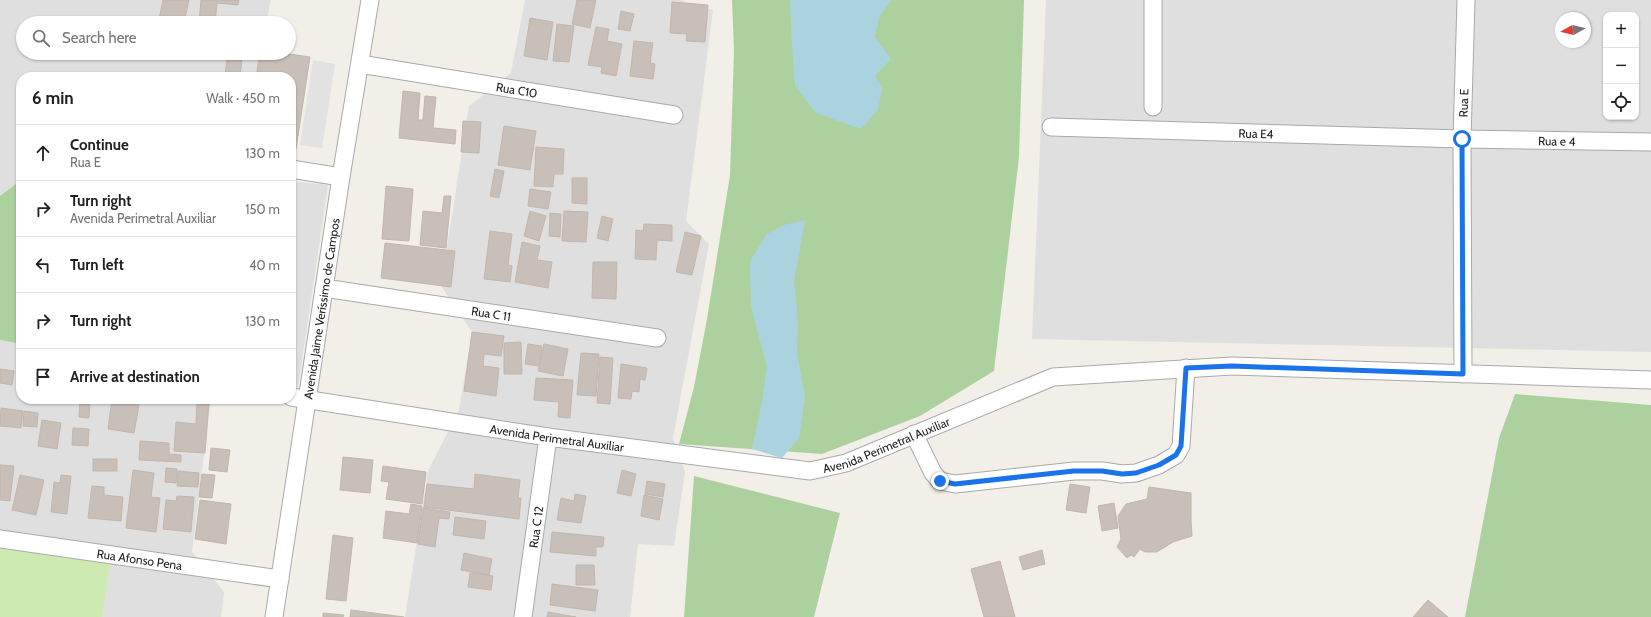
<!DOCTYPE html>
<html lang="en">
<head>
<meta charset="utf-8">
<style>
  :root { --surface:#fff; --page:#f2f2f2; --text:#202124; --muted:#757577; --line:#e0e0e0 }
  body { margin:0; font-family:Cabin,sans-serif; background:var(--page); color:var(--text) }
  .controls { position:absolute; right:12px; top:12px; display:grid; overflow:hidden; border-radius:8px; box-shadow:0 1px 3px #0004 }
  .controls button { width:36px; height:36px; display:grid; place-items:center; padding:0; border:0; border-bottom:1px solid var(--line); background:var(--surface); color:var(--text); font:20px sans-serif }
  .compass { position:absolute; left:1555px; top:12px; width:36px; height:36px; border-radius:50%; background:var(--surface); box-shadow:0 1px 3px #0004; rotate:262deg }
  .stop { position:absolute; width:12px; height:12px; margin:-9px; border:3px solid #1a73e8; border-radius:50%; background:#fff }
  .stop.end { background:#1a73e8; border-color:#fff; box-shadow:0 1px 4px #0008 }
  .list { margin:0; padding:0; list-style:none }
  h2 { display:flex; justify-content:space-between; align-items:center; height:52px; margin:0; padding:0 16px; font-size:17px }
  h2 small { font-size:13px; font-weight:400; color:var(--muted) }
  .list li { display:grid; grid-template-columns:26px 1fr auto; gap:12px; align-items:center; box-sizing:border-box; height:56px; padding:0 16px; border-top:1px solid var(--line) }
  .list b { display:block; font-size:15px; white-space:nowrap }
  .list p { margin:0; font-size:13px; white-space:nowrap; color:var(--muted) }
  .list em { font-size:13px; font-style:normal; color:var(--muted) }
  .icon { flex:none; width:22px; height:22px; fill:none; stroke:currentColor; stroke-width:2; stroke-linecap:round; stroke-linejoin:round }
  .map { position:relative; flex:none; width:1651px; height:617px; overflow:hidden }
  .search { position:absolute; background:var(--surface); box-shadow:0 1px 3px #0004; left:16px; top:16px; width:280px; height:44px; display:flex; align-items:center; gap:10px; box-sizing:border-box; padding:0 14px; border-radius:22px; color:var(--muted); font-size:15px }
  .panel { position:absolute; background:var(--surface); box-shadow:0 1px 3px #0004; left:16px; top:72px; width:280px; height:332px; border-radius:16px }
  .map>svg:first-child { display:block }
  .residential { fill:#e0dfdf; fill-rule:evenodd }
  .grass { fill:#cdebb0 }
  .forest { fill:#add19e }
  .parking { fill:#e2e2e2 }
  .water { fill:#aad3df }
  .building { fill:#c7bfb8; stroke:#c4b6ab }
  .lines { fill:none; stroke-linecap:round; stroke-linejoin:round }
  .minor-casing { stroke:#a9a9a9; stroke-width:19 }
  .minor { stroke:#fff; stroke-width:17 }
  .route { stroke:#1a73e8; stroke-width:5 }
  .labels { text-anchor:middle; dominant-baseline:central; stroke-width:3.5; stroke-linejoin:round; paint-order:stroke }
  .street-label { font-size:12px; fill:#222; stroke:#fff }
</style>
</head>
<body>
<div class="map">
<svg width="1651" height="617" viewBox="0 0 1651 617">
  <rect width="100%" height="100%" fill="#f2efe9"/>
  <g class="residential">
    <polygon points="0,0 271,0 266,23 23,23 23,53 260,53 256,77 21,77 21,180 0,196"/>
    <polygon points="525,0 681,0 713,10 686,221 709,244 673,438 685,472 674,546 638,544 630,617 405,617 428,471 459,410 472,332 441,286 469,106 511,73"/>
    <path d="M 1046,0 L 1651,0 L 1651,352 L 1032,339 ZM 1606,15 L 1636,15 L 1636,117 L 1606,117 ZM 1561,18 L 1585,18 L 1585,42 L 1561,42 Z"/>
    <polygon points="291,181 328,185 298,387 291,386"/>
    <polygon points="0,340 21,344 21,399 211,399 192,552 224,592 221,617 101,617 0,546"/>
  </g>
  <polygon class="grass" points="0,546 110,563 102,617 0,617"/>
  <g class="forest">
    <polygon points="732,0 1024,0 1019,157 994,371 920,416 822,454 679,444 694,387 707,319 730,175 734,51"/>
    <polygon points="21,180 21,344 0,340 0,196"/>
    <polygon points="1515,394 1651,405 1651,617 1465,617 1499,438"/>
    <polygon points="694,476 840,513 814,617 684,617"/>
  </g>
  <polygon class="parking" points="313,60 335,64 322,148 300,145"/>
  <g class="water">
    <polygon points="790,0 892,0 880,15 875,37 891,59 875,76 882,88 878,110 861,129 816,113 795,86 792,46"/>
    <polygon points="805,220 794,281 798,321 797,353 805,397 799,438 782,458 752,449 761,407 767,367 751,307 750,261 767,234 784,225"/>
  </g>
  <g class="building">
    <polygon points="163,0 189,0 184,23 159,19"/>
    <polygon points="201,0 239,0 238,5 217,3 215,23 199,23"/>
    <polygon points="577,0 596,0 590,28 572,24"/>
    <polygon points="672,2 708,5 705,42 686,41 687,34 670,33"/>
    <polygon points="621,11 634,14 630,31 618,29"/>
    <polygon points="530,18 553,22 547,60 524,56"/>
    <polygon points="557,24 574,26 569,62 553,61"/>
    <polygon points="596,27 609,29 607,41 622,44 616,76 601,73 602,67 588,65"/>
    <polygon points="634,41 653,43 650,63 655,64 653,79 630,76"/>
    <polygon points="260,53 282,53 310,57 296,149 291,149 291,77 256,77"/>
    <polygon points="227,57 242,58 240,77 225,77"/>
    <polygon points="403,91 420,93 418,120 423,120 425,96 436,97 433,128 456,130 455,144 399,138"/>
    <polygon points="463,121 481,122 479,153 461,152"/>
    <polygon points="504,126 536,131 530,170 498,165"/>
    <polygon points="536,147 564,149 563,174 554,174 553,187 534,186"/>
    <polygon points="495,169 504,171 499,198 490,196"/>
    <polygon points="572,178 587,178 587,204 572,203"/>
    <polygon points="386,186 413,189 409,241 382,239"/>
    <polygon points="530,189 551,192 548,209 528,206"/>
    <polygon points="444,196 451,196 446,248 420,245 423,211 442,213"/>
    <polygon points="530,211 546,216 539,241 524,236"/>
    <polygon points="564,211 588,212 586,242 562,241"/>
    <polygon points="550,213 561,214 560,237 549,236"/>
    <polygon points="602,216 613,219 608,241 597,238"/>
    <polygon points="644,224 672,225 672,241 657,240 656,260 635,259 636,230 643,231"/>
    <polygon points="490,231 512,234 508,265 512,266 510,282 484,279"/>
    <polygon points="685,232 701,236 692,275 676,272"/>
    <polygon points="522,242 540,246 537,260 552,262 548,288 515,282"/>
    <polygon points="385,243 455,251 451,287 381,278"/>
    <polygon points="593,262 617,262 616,299 592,298"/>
    <polygon points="472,332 504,336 501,356 484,354 483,366 499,368 496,396 464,391"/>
    <polygon points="521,342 522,374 504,374 504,343"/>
    <polygon points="528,344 542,346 539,366 525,364"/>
    <polygon points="544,344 568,349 563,376 538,371"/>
    <polygon points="581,353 599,354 596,396 577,395"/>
    <polygon points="600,357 613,358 610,404 597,403"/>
    <polygon points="621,364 647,368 645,380 640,379 639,392 632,391 631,399 618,398"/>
    <polygon points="0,369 14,371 12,385 0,383"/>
    <polygon points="536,378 573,380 570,418 558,417 559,402 534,400"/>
    <polygon points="112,399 140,399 134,433 108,429"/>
    <polygon points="80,400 90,401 89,418 79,417"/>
    <polygon points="197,401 209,402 205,453 174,451 176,422 196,424"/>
    <polygon points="1,408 23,411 21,428 0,426"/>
    <polygon points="24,411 38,413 37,427 23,426"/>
    <polygon points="42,420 61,423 57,449 38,446"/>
    <polygon points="73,428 89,429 88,446 72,445"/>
    <polygon points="140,441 169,443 169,454 181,455 181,462 139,460"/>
    <polygon points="211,448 230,450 227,472 209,470"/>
    <polygon points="343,457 373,460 370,493 340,490"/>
    <rect x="93" y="459" width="24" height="12"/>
    <polygon points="0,465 14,466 10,501 0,500"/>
    <polygon points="383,466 426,472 422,504 386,499 389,482 381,481"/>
    <polygon points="166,468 177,469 176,483 165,482"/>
    <polygon points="133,470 154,473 151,497 160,498 156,532 126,528"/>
    <polygon points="622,470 636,474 631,496 617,493"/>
    <polygon points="178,471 199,473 198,487 177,486"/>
    <polygon points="202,474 215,475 212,498 199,497"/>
    <polygon points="475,474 520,480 518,498 521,498 519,519 424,507 427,484 474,489"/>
    <polygon points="20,475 44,480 36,515 12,510"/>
    <polygon points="61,475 71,476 67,514 51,512 54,482 60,483"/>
    <polygon points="647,481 665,484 663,497 645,494"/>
    <polygon points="1070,484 1090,487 1086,513 1066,510"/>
    <polygon points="92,486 104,487 104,495 123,497 121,521 88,518"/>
    <polygon points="1149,487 1191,493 1191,520 1192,536 1173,542 1157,552 1145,552 1140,549 1134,557 1131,555 1127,558 1117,547 1121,539 1118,516 1126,504 1147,499"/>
    <polygon points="575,494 586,496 581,523 557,520 561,498 574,501"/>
    <polygon points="644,495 663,499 659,520 641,516"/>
    <polygon points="177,496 194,497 191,532 163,529 166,500 176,501"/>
    <polygon points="200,500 231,504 226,544 195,539"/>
    <polygon points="1114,503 1118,528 1102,531 1098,506"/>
    <polygon points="411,504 422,506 417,543 383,538 386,511 409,514"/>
    <polygon points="423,508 450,512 449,519 439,518 435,547 418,544"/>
    <polygon points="455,517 486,521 484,539 453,535"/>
    <polygon points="552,532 604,537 603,547 596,547 596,556 550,552"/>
    <polygon points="333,535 353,538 346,601 326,599"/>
    <polygon points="1042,550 1045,564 1023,570 1019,557"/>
    <polygon points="464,553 492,559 489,575 461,570"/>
    <polygon points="1000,561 1015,617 984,617 971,569"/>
    <polygon points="576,565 594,565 595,585 576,585"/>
    <polygon points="470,573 493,576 491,590 468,587"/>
    <polygon points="552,584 598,590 595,611 550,605"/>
    <polygon points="1428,600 1448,617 1413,617"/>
    <polygon points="351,610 404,617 350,617"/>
    <polygon points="548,612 576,617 547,617"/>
    <polygon points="323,613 344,615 343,617 323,617"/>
  </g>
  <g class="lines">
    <g class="minor-casing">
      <g id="minor">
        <path id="s1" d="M 360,64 L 674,115"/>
        <polyline points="1153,107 1153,0"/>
        <path id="s2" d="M 1051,127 L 1462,139 L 1651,142"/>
        <polyline points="291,169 341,177"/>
        <path id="s3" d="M 324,288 L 657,338"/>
        <path id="s4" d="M 1463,374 L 1462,139 L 1466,0"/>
        <path id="s5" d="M 291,397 L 548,437 L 810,471 L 846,463 L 1053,377 L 1232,366 L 1651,380"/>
        <polyline points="914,434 933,473 940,481 955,484 1074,471 1102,471 1122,474 1136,473 1159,465 1176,455 1181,446 1186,368"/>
        <path id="s6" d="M 0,539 L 280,579"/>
        <path id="s7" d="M 274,617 L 341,177 L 370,0"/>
        <path id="s8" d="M 523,617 L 548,437"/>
      </g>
    </g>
    <use href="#minor" class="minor"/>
  </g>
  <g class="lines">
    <polyline class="route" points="940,481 955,484 1074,471 1102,471 1122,474 1136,473 1159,465 1176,455 1181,446 1186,368 1232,366 1463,374 1462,139"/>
  </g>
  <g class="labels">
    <g class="street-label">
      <text stroke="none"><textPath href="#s1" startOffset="159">Rua C10</textPath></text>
      <text stroke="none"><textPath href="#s4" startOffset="271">Rua E</textPath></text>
      <text stroke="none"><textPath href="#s2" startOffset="205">Rua E4</textPath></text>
      <text stroke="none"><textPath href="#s2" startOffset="506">Rua e 4</textPath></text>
      <text stroke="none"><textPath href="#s7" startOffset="312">Avenida Jaime Veríssimo de Campos</textPath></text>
      <text stroke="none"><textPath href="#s3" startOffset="169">Rua C 11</textPath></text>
      <text stroke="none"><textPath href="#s5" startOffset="269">Avenida Perimetral Auxiliar</textPath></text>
      <text stroke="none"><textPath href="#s5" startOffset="605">Avenida Perimetral Auxiliar</textPath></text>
      <text stroke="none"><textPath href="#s8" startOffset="91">Rua C 12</textPath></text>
      <text stroke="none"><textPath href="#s6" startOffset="141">Rua Afonso Pena</textPath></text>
    </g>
  </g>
</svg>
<div class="controls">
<button>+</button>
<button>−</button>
<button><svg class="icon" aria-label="locate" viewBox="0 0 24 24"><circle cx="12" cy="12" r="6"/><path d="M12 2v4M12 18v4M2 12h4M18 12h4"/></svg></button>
</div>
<svg class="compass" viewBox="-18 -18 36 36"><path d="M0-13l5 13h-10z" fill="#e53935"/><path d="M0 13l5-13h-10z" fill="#757577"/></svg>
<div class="stop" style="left:1462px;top:139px"></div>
<div class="stop end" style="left:940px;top:481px"></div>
<div class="search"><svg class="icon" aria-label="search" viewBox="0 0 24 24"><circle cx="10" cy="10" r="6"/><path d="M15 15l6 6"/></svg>Search here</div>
<section class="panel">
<h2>6 min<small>Walk · 450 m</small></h2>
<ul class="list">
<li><svg class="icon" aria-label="ahead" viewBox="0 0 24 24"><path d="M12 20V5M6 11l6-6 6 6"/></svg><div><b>Continue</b><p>Rua E</p></div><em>130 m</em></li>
<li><svg class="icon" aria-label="right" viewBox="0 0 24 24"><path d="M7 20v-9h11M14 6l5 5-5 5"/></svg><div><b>Turn right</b><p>Avenida Perimetral Auxiliar</p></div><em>150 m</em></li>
<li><svg class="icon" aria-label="left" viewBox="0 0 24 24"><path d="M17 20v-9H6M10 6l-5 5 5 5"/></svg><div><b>Turn left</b></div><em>40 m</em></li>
<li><svg class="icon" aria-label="right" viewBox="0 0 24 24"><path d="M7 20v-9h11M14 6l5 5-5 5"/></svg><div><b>Turn right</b></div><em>130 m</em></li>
<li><svg class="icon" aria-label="arrive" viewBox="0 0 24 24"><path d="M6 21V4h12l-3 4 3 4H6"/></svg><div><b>Arrive at destination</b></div></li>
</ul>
</section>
</div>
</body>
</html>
